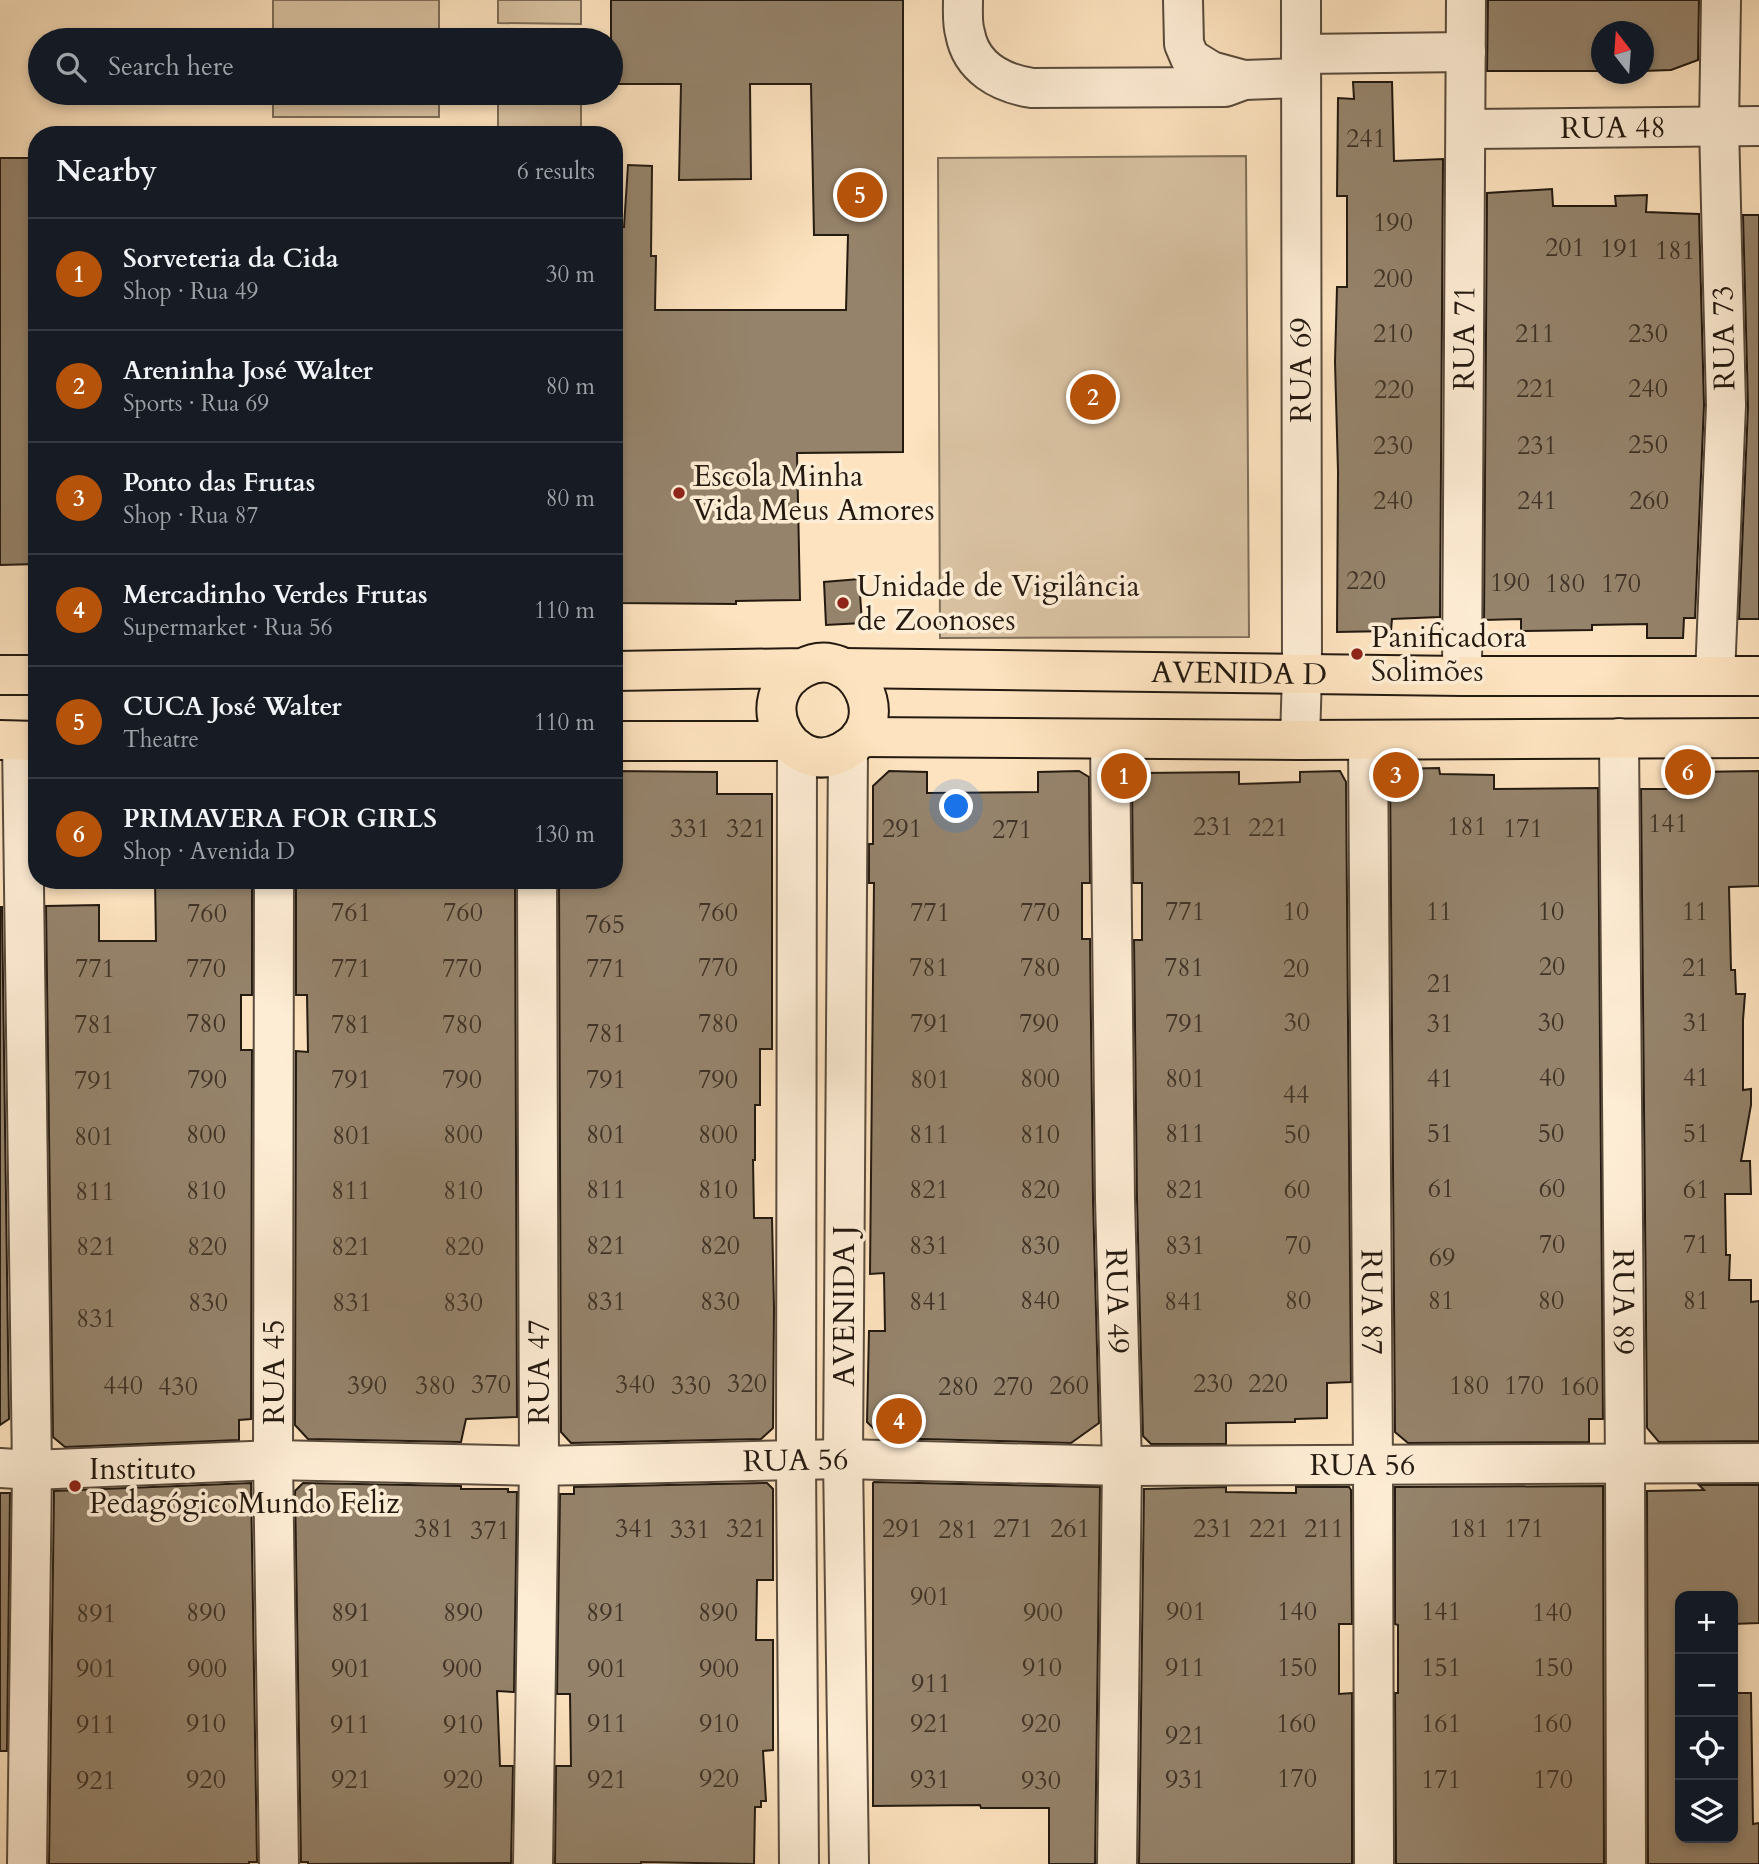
<!DOCTYPE html>
<html lang="en">
<head>
<meta charset="utf-8">
<style>
  :root { --surface:#171b24; --page:#20242c; --text:#f1f3f6; --muted:#9ea1a6; --line:#363941; --accent:#b45309 }
  body { margin:0; font-family:Cardo,serif; background:var(--page); color:var(--text) }
  .controls { position:absolute; right:21px; bottom:21px; display:grid; overflow:hidden; border-radius:14px; box-shadow:0 4px 10px #0003 }
  .controls button { width:63px; height:63px; display:grid; place-items:center; padding:0; border:0; border-bottom:2px solid var(--line); background:var(--surface); color:var(--text); font:35px sans-serif }
  .compass { position:absolute; left:1591px; top:21px; width:63px; height:63px; border-radius:50%; background:var(--surface); box-shadow:0 4px 10px #0003; rotate:343deg }
  .you { position:absolute; left:957px; top:807px; width:24px; height:24px; margin:-18px; border:5px solid #fff; border-radius:50%; background:#1a73e8; box-shadow:0 0 0 10px #1a73e833 }
  .badge { display:grid; place-items:center; width:46px; height:46px; border-radius:50%; background:var(--accent); color:#fff; font-size:23px; font-weight:700 }
  .pin { position:absolute; translate:-50% -50%; border:4px solid #fff; box-shadow:0 2px 7px #0006 }
  .list { margin:0; padding:0; list-style:none }
  h2 { display:flex; justify-content:space-between; align-items:center; height:91px; margin:0; padding:0 28px; font-size:30px }
  h2 small { font-size:23px; font-weight:400; color:var(--muted) }
  .list li { display:grid; grid-template-columns:46px 1fr auto; gap:21px; align-items:center; box-sizing:border-box; height:112px; padding:0 28px; border-top:2px solid var(--line) }
  .list b { display:block; font-size:26px; white-space:nowrap }
  .list p { margin:0; font-size:23px; white-space:nowrap; color:var(--muted) }
  .list em { font-size:23px; font-style:normal; color:var(--muted) }
  .icon { flex:none; width:38px; height:38px; fill:none; stroke:currentColor; stroke-width:2; stroke-linecap:round; stroke-linejoin:round }
  .map { position:relative; flex:none; width:1759px; height:1864px; overflow:hidden }
  .search { position:absolute; background:var(--surface); box-shadow:0 4px 10px #0003; left:28px; top:28px; width:595px; height:77px; display:flex; align-items:center; gap:18px; box-sizing:border-box; padding:0 24px; border-radius:38px; color:var(--muted); font-size:26px }
  .panel { position:absolute; background:var(--surface); box-shadow:0 4px 10px #0003; left:28px; top:126px; width:595px; height:763px; border-radius:28px }
  .map>svg:first-child { display:block }
  .green { fill:#d8c1a1; stroke:#7e6e58; stroke-width:2 }
  .building { fill:#95836b; stroke:#241a10; stroke-width:2 }
  .lines { fill:none; stroke-linecap:round; stroke-linejoin:round }
  .minor-casing { stroke:#5a4c3c; stroke-width:42 }
  .major-casing { stroke:#241a10; stroke-width:42 }
  .minor { stroke:#feedd5; stroke-width:38 }
  .major { stroke:#fde3bf; stroke-width:38 }
  .poi-dot { fill:#8f2418; stroke:#feedd5; stroke-width:2.5 }
  .labels { text-anchor:middle; dominant-baseline:central; stroke-width:7; stroke-linejoin:round; paint-order:stroke }
  .number-label { font-size:26px; fill:#403427 }
  .street-label { font-size:30px; fill:#241a10; stroke:#feedd5 }
  .poi-label { font-size:30px; fill:#241a10; stroke:#feedd5; text-anchor:start }
</style>
</head>
<body>
<div class="map">
<svg width="1759" height="1864" viewBox="0 0 1759 1864">
  <rect width="100%" height="100%" fill="#fde3bf"/>
  <filter id="stains"><feTurbulence type="fractalNoise" baseFrequency=".00286" numOctaves="4"/><feColorMatrix values="0 0 0 0 .2 0 0 0 0 .09 0 0 0 0 .02 0 0 0 .5 -.17"/></filter>
  <radialGradient id="worn" r=".72"><stop offset=".6" stop-color="#630" stop-opacity="0"/><stop offset="1" stop-color="#630" stop-opacity=".3"/></radialGradient>
  <g class="green">
    <rect x="273" y="0" width="166" height="40"/>
    <polygon points="498,0 581,0 581,24 498,23"/>
    <rect x="273" y="93" width="166" height="24"/>
    <rect x="498" y="93" width="83" height="42"/>
    <polygon points="1246,156 1249,637 940,638 938,158"/>
  </g>
  <g class="building">
    <polygon points="611,0 903,0 903,452 797,453 800,600 736,601 736,604 614,603 614,552 616,552 614,227 624,227 628,165 652,166 651,256 656,256 655,310 846,310 848,235 814,235 811,84 750,84 751,179 679,180 681,84 617,84 617,78 611,77"/>
    <polygon points="1488,0 1699,0 1698,60 1671,70 1643,71 1643,32 1601,32 1601,71 1487,71"/>
    <polygon points="1353,82 1392,82 1394,161 1443,159 1440,617 1392,619 1391,631 1337,632 1338,471 1335,362 1337,287 1347,287 1347,196 1337,196 1338,98 1354,99"/>
    <polygon points="0,158 37,158 37,564 0,565"/>
    <polygon points="1552,189 1553,206 1616,206 1615,196 1647,195 1646,212 1699,214 1704,405 1695,618 1684,618 1683,638 1647,638 1647,624 1592,625 1592,630 1521,631 1521,619 1484,620 1487,193"/>
    <polygon points="1743,215 1759,215 1759,619 1739,619 1748,406"/>
    <polygon points="859,579 862,623 826,625 824,582"/>
    <polygon points="1439,768 1440,774 1494,775 1494,789 1598,788 1603,1419 1589,1419 1589,1442 1408,1443 1395,1432 1390,769"/>
    <polygon points="614,771 717,772 717,794 772,794 772,1049 760,1049 760,1105 755,1105 755,1160 753,1160 754,1218 772,1218 774,1308 773,1428 761,1439 571,1443 561,1432 559,880 614,880"/>
    <polygon points="889,771 927,772 927,793 1038,792 1038,772 1079,771 1089,777 1090,883 1082,883 1082,939 1090,939 1093,1199 1099,1423 1071,1443 884,1438 867,1422 869,1331 885,1331 884,1273 870,1274 874,883 869,883 869,844 873,844 873,786"/>
    <polygon points="1340,771 1346,782 1351,1382 1327,1383 1327,1418 1295,1419 1295,1422 1226,1423 1226,1444 1151,1444 1143,1436 1137,1199 1134,940 1142,940 1142,883 1133,883 1132,784 1142,773 1239,772 1239,784 1300,782 1300,772"/>
    <polygon points="1759,771 1759,886 1729,887 1731,970 1735,970 1736,994 1745,994 1743,1020 1743,1090 1751,1089 1751,1105 1741,1161 1750,1161 1751,1194 1725,1194 1726,1255 1730,1255 1729,1280 1751,1280 1751,1302 1759,1301 1759,1441 1659,1442 1647,1428 1641,789 1694,789 1695,772"/>
    <polygon points="155,880 237,880 237,885 252,885 252,995 241,995 241,1050 252,1050 251,1419 239,1420 239,1440 65,1447 53,1437 46,906 99,905 99,941 156,941"/>
    <polygon points="350,880 461,880 461,883 515,884 517,1417 466,1419 461,1442 308,1439 295,1425 296,1051 308,1052 307,995 296,995 296,885 350,885"/>
    <polygon points="0,907 2,907 9,1419 0,1425"/>
    <polygon points="874,1482 1100,1487 1095,1864 1049,1864 1049,1808 981,1808 980,1805 873,1806 873,1483"/>
    <polygon points="251,1483 257,1862 249,1862 249,1864 49,1864 54,1491"/>
    <polygon points="303,1483 461,1486 461,1489 508,1489 508,1492 517,1492 514,1692 497,1691 500,1766 513,1766 511,1863 308,1864 308,1862 301,1862 295,1491"/>
    <polygon points="767,1483 773,1489 773,1580 757,1580 756,1640 773,1640 773,1750 763,1751 766,1801 761,1801 761,1807 755,1807 754,1864 641,1862 641,1864 555,1864 556,1766 571,1766 570,1694 557,1694 560,1494 574,1494 574,1487"/>
    <polygon points="1699,1485 1759,1485 1759,1623 1733,1624 1733,1596 1680,1596 1680,1838 1733,1838 1733,1693 1751,1693 1753,1824 1759,1823 1759,1864 1648,1864 1647,1491 1704,1490"/>
    <polygon points="1603,1486 1604,1864 1396,1864 1395,1693 1398,1693 1398,1625 1395,1624 1395,1487"/>
    <polygon points="1226,1487 1226,1492 1296,1493 1296,1487 1349,1487 1351,1490 1352,1624 1339,1624 1339,1694 1352,1693 1352,1864 1139,1864 1144,1489"/>
    <polygon points="0,1493 10,1493 7,1751 0,1751"/>
  </g>
  <g class="lines">
    <g class="minor-casing">
      <g id="minor">
        <path d="M 963,0 C 963,11 962,23 965,33 C 971,67 1000,83 1032,88 L 1225,87 L 1244,80"/>
        <polyline points="1183,0 1184,44 1190,58 1211,71 1244,80 1301,78"/>
        <polyline points="1301,54 1466,52"/>
        <path id="s1" d="M 1466,129 L 1759,126"/>
        <path id="s2" d="M 1462,676 L 1466,0"/>
        <polyline points="1715,676 1726,405 1719,126 1721,0"/>
        <path id="s3" d="M 1619,738 L 1625,1463 L 1626,1864"/>
        <path id="s4" d="M 1110,739 L 1115,1199 L 1122,1466 L 1117,1864"/>
        <polyline points="1300,740 1302,673 1301,0"/>
        <path id="s5" d="M 1368,740 L 1373,1465 L 1374,1864"/>
        <polyline points="22,741 32,1470 27,1864"/>
        <polyline points="848,748 843,1459 849,1864"/>
        <polyline points="797,749 796,1461 799,1864"/>
        <polyline points="274,880 273,1460 279,1864"/>
        <path id="s6" d="M 0,1468 L 32,1470 L 273,1460 L 539,1466 L 843,1459 L 1122,1466 L 1759,1463"/>
        <polyline points="533,1864 539,1466 537,880"/>
      </g>
    </g>
    <g class="major-casing">
      <g id="major">
        <path id="s7" d="M 843,668 L 1462,676 L 1759,676"/>
        <path d="M 614,671 L 803,668 C 853,641 900,722 842,752 C 791,779 746,698 803,668"/>
        <polyline points="0,675 37,675"/>
        <polyline points="860,737 1300,740 1759,738"/>
        <polyline points="0,740 37,741"/>
        <polyline points="614,741 788,741"/>
      </g>
    </g>
    <use href="#minor" class="minor"/>
    <use href="#major" class="major"/>
  </g>
  <g class="poi-dot">
    <circle cx="679" cy="493" r="7"/>
    <circle cx="843" cy="603" r="7"/>
    <circle cx="1357" cy="654" r="7"/>
    <circle cx="75" cy="1486" r="7"/>
  </g>
  <g class="labels">
    <g class="number-label">
      <text x="1366" y="138">241</text>
      <text x="1393" y="222">190</text>
      <text x="1565" y="247">201</text>
      <text x="1620" y="248">191</text>
      <text x="1675" y="250">181</text>
      <text x="1393" y="278">200</text>
      <text x="1393" y="333">210</text>
      <text x="1535" y="333">211</text>
      <text x="1648" y="333">230</text>
      <text x="1536" y="388">221</text>
      <text x="1648" y="388">240</text>
      <text x="1394" y="389">220</text>
      <text x="1648" y="444">250</text>
      <text x="1393" y="445">230</text>
      <text x="1537" y="445">231</text>
      <text x="1393" y="500">240</text>
      <text x="1537" y="500">241</text>
      <text x="1649" y="500">260</text>
      <text x="1366" y="580">220</text>
      <text x="1510" y="582">190</text>
      <text x="1565" y="583">180</text>
      <text x="1621" y="583">170</text>
      <text x="1668" y="823">141</text>
      <text x="1213" y="826">231</text>
      <text x="1467" y="826">181</text>
      <text x="1268" y="827">221</text>
      <text x="690" y="828">331</text>
      <text x="746" y="828">321</text>
      <text x="902" y="828">291</text>
      <text x="1523" y="828">171</text>
      <text x="1012" y="829">271</text>
      <text x="1185" y="911">771</text>
      <text x="1296" y="911">10</text>
      <text x="1439" y="911">11</text>
      <text x="1551" y="911">10</text>
      <text x="1695" y="911">11</text>
      <text x="351" y="912">761</text>
      <text x="463" y="912">760</text>
      <text x="718" y="912">760</text>
      <text x="930" y="912">771</text>
      <text x="1040" y="912">770</text>
      <text x="207" y="913">760</text>
      <text x="605" y="924">765</text>
      <text x="1552" y="966">20</text>
      <text x="718" y="967">770</text>
      <text x="929" y="967">781</text>
      <text x="1040" y="967">780</text>
      <text x="1184" y="967">781</text>
      <text x="1695" y="967">21</text>
      <text x="95" y="968">771</text>
      <text x="206" y="968">770</text>
      <text x="351" y="968">771</text>
      <text x="462" y="968">770</text>
      <text x="606" y="968">771</text>
      <text x="1296" y="968">20</text>
      <text x="1440" y="983">21</text>
      <text x="1297" y="1022">30</text>
      <text x="1551" y="1022">30</text>
      <text x="1696" y="1022">31</text>
      <text x="206" y="1023">780</text>
      <text x="718" y="1023">780</text>
      <text x="930" y="1023">791</text>
      <text x="1039" y="1023">790</text>
      <text x="1185" y="1023">791</text>
      <text x="1440" y="1023">31</text>
      <text x="94" y="1024">781</text>
      <text x="351" y="1024">781</text>
      <text x="462" y="1024">780</text>
      <text x="606" y="1033">781</text>
      <text x="1552" y="1077">40</text>
      <text x="1696" y="1077">41</text>
      <text x="1040" y="1078">800</text>
      <text x="1185" y="1078">801</text>
      <text x="1440" y="1078">41</text>
      <text x="207" y="1079">790</text>
      <text x="351" y="1079">791</text>
      <text x="462" y="1079">790</text>
      <text x="606" y="1079">791</text>
      <text x="718" y="1079">790</text>
      <text x="930" y="1079">801</text>
      <text x="94" y="1080">791</text>
      <text x="1296" y="1094">44</text>
      <text x="1185" y="1133">811</text>
      <text x="1440" y="1133">51</text>
      <text x="1551" y="1133">50</text>
      <text x="1696" y="1133">51</text>
      <text x="206" y="1134">800</text>
      <text x="463" y="1134">800</text>
      <text x="606" y="1134">801</text>
      <text x="718" y="1134">800</text>
      <text x="929" y="1134">811</text>
      <text x="1040" y="1134">810</text>
      <text x="1297" y="1134">50</text>
      <text x="352" y="1135">801</text>
      <text x="94" y="1136">801</text>
      <text x="1441" y="1188">61</text>
      <text x="1552" y="1188">60</text>
      <text x="606" y="1189">811</text>
      <text x="718" y="1189">810</text>
      <text x="929" y="1189">821</text>
      <text x="1040" y="1189">820</text>
      <text x="1185" y="1189">821</text>
      <text x="1297" y="1189">60</text>
      <text x="1696" y="1189">61</text>
      <text x="206" y="1190">810</text>
      <text x="351" y="1190">811</text>
      <text x="463" y="1190">810</text>
      <text x="95" y="1191">811</text>
      <text x="1552" y="1244">70</text>
      <text x="1696" y="1244">71</text>
      <text x="606" y="1245">821</text>
      <text x="720" y="1245">820</text>
      <text x="929" y="1245">831</text>
      <text x="1040" y="1245">830</text>
      <text x="1185" y="1245">831</text>
      <text x="1298" y="1245">70</text>
      <text x="96" y="1246">821</text>
      <text x="207" y="1246">820</text>
      <text x="351" y="1246">821</text>
      <text x="464" y="1246">820</text>
      <text x="1442" y="1257">69</text>
      <text x="1040" y="1300">840</text>
      <text x="1298" y="1300">80</text>
      <text x="1441" y="1300">81</text>
      <text x="1551" y="1300">80</text>
      <text x="1696" y="1300">81</text>
      <text x="606" y="1301">831</text>
      <text x="720" y="1301">830</text>
      <text x="929" y="1301">841</text>
      <text x="1184" y="1301">841</text>
      <text x="208" y="1302">830</text>
      <text x="352" y="1302">831</text>
      <text x="463" y="1302">830</text>
      <text x="96" y="1318">831</text>
      <text x="747" y="1383">320</text>
      <text x="1213" y="1383">230</text>
      <text x="1268" y="1383">220</text>
      <text x="491" y="1384">370</text>
      <text x="635" y="1384">340</text>
      <text x="123" y="1385">440</text>
      <text x="367" y="1385">390</text>
      <text x="435" y="1385">380</text>
      <text x="691" y="1385">330</text>
      <text x="1069" y="1385">260</text>
      <text x="1469" y="1385">180</text>
      <text x="1524" y="1385">170</text>
      <text x="178" y="1386">430</text>
      <text x="958" y="1386">280</text>
      <text x="1013" y="1386">270</text>
      <text x="1579" y="1386">160</text>
      <text x="434" y="1528">381</text>
      <text x="635" y="1528">341</text>
      <text x="746" y="1528">321</text>
      <text x="902" y="1528">291</text>
      <text x="1013" y="1528">271</text>
      <text x="1070" y="1528">261</text>
      <text x="1213" y="1528">231</text>
      <text x="1269" y="1528">221</text>
      <text x="1324" y="1528">211</text>
      <text x="1469" y="1528">181</text>
      <text x="1524" y="1528">171</text>
      <text x="690" y="1529">331</text>
      <text x="958" y="1529">281</text>
      <text x="490" y="1530">371</text>
      <text x="930" y="1596">901</text>
      <text x="1186" y="1611">901</text>
      <text x="1297" y="1611">140</text>
      <text x="1441" y="1611">141</text>
      <text x="206" y="1612">890</text>
      <text x="351" y="1612">891</text>
      <text x="463" y="1612">890</text>
      <text x="606" y="1612">891</text>
      <text x="718" y="1612">890</text>
      <text x="1043" y="1612">900</text>
      <text x="1552" y="1612">140</text>
      <text x="96" y="1613">891</text>
      <text x="1042" y="1667">910</text>
      <text x="1185" y="1667">911</text>
      <text x="1297" y="1667">150</text>
      <text x="1441" y="1667">151</text>
      <text x="1553" y="1667">150</text>
      <text x="96" y="1668">901</text>
      <text x="207" y="1668">900</text>
      <text x="351" y="1668">901</text>
      <text x="462" y="1668">900</text>
      <text x="607" y="1668">901</text>
      <text x="719" y="1668">900</text>
      <text x="931" y="1683">911</text>
      <text x="206" y="1723">910</text>
      <text x="607" y="1723">911</text>
      <text x="719" y="1723">910</text>
      <text x="930" y="1723">921</text>
      <text x="1041" y="1723">920</text>
      <text x="1296" y="1723">160</text>
      <text x="1441" y="1723">161</text>
      <text x="1552" y="1723">160</text>
      <text x="96" y="1724">911</text>
      <text x="350" y="1724">911</text>
      <text x="463" y="1724">910</text>
      <text x="1185" y="1735">921</text>
      <text x="719" y="1778">920</text>
      <text x="1297" y="1778">170</text>
      <text x="206" y="1779">920</text>
      <text x="351" y="1779">921</text>
      <text x="463" y="1779">920</text>
      <text x="607" y="1779">921</text>
      <text x="930" y="1779">931</text>
      <text x="1185" y="1779">931</text>
      <text x="1441" y="1779">171</text>
      <text x="1553" y="1779">170</text>
      <text x="96" y="1780">921</text>
      <text x="1041" y="1780">930</text>
    </g>
    <g class="street-label">
      <text stroke="none"><textPath href="#s1" startOffset="147">RUA 48</textPath></text>
      <text stroke="none"><textPath href="#s2" startOffset="338">RUA 71</textPath></text>
      <text transform="translate(1724 338) rotate(-91)">RUA 73</text>
      <text transform="translate(1301 370) rotate(-90)">RUA 69</text>
      <text stroke="none"><textPath href="#s7" startOffset="396">AVENIDA D</textPath></text>
      <text stroke="none"><textPath href="#s4" startOffset="562">RUA 49</textPath></text>
      <text stroke="none"><textPath href="#s3" startOffset="564">RUA 89</textPath></text>
      <text stroke="none"><textPath href="#s5" startOffset="562">RUA 87</textPath></text>
      <text transform="translate(844 1306) rotate(-90)">AVENIDA J</text>
      <text transform="translate(274 1372) rotate(-90)">RUA 45</text>
      <text transform="translate(539 1372) rotate(-90)">RUA 47</text>
      <text stroke="none"><textPath href="#s6" startOffset="796">RUA 56</textPath></text>
      <text stroke="none"><textPath href="#s6" startOffset="1363">RUA 56</textPath></text>
    </g>
    <g class="poi-label">
      <text x="693" y="476">Escola Minha<tspan x="693" dy="34">Vida Meus Amores</tspan></text>
      <text x="857" y="586">Unidade de Vigilância<tspan x="857" dy="34">de Zoonoses</tspan></text>
      <text x="1371" y="637">Panificadora<tspan x="1371" dy="34">Solimões</tspan></text>
      <text x="89" y="1469">Instituto<tspan x="89" dy="34">PedagógicoMundo Feliz</tspan></text>
    </g>
  </g>
  <rect width="100%" height="100%" filter="url(#stains)"/>
  <rect width="100%" height="100%" fill="url(#worn)"/>
</svg>
<div class="controls">
<button>+</button>
<button>−</button>
<button><svg class="icon" aria-label="locate" viewBox="0 0 24 24"><circle cx="12" cy="12" r="6"/><path d="M12 2v4M12 18v4M2 12h4M18 12h4"/></svg></button>
<button><svg class="icon" aria-label="layers" viewBox="0 0 24 24"><path d="M12 4l9 5-9 5-9-5zM3 14l9 5 9-5"/></svg></button>
</div>
<svg class="compass" viewBox="-18 -18 36 36"><path d="M0-13l5 13h-10z" fill="#e53935"/><path d="M0 13l5-13h-10z" fill="#9ea1a6"/></svg>
<div class="you"></div>
<div class="pin badge" style="left:1124px;top:776px">1</div>
<div class="pin badge" style="left:1093px;top:397px">2</div>
<div class="pin badge" style="left:1396px;top:775px">3</div>
<div class="pin badge" style="left:899px;top:1421px">4</div>
<div class="pin badge" style="left:860px;top:195px">5</div>
<div class="pin badge" style="left:1688px;top:772px">6</div>
<div class="search"><svg class="icon" aria-label="search" viewBox="0 0 24 24"><circle cx="10" cy="10" r="6"/><path d="M15 15l6 6"/></svg>Search here</div>
<section class="panel">
<h2>Nearby<small>6 results</small></h2>
<ul class="list">
<li><span class="badge">1</span><div><b>Sorveteria da Cida</b><p>Shop · Rua 49</p></div><em>30 m</em></li>
<li><span class="badge">2</span><div><b>Areninha José Walter</b><p>Sports · Rua 69</p></div><em>80 m</em></li>
<li><span class="badge">3</span><div><b>Ponto das Frutas</b><p>Shop · Rua 87</p></div><em>80 m</em></li>
<li><span class="badge">4</span><div><b>Mercadinho Verdes Frutas</b><p>Supermarket · Rua 56</p></div><em>110 m</em></li>
<li><span class="badge">5</span><div><b>CUCA José Walter</b><p>Theatre</p></div><em>110 m</em></li>
<li><span class="badge">6</span><div><b>PRIMAVERA FOR GIRLS</b><p>Shop · Avenida D</p></div><em>130 m</em></li>
</ul>
</section>
</div>
</body>
</html>
